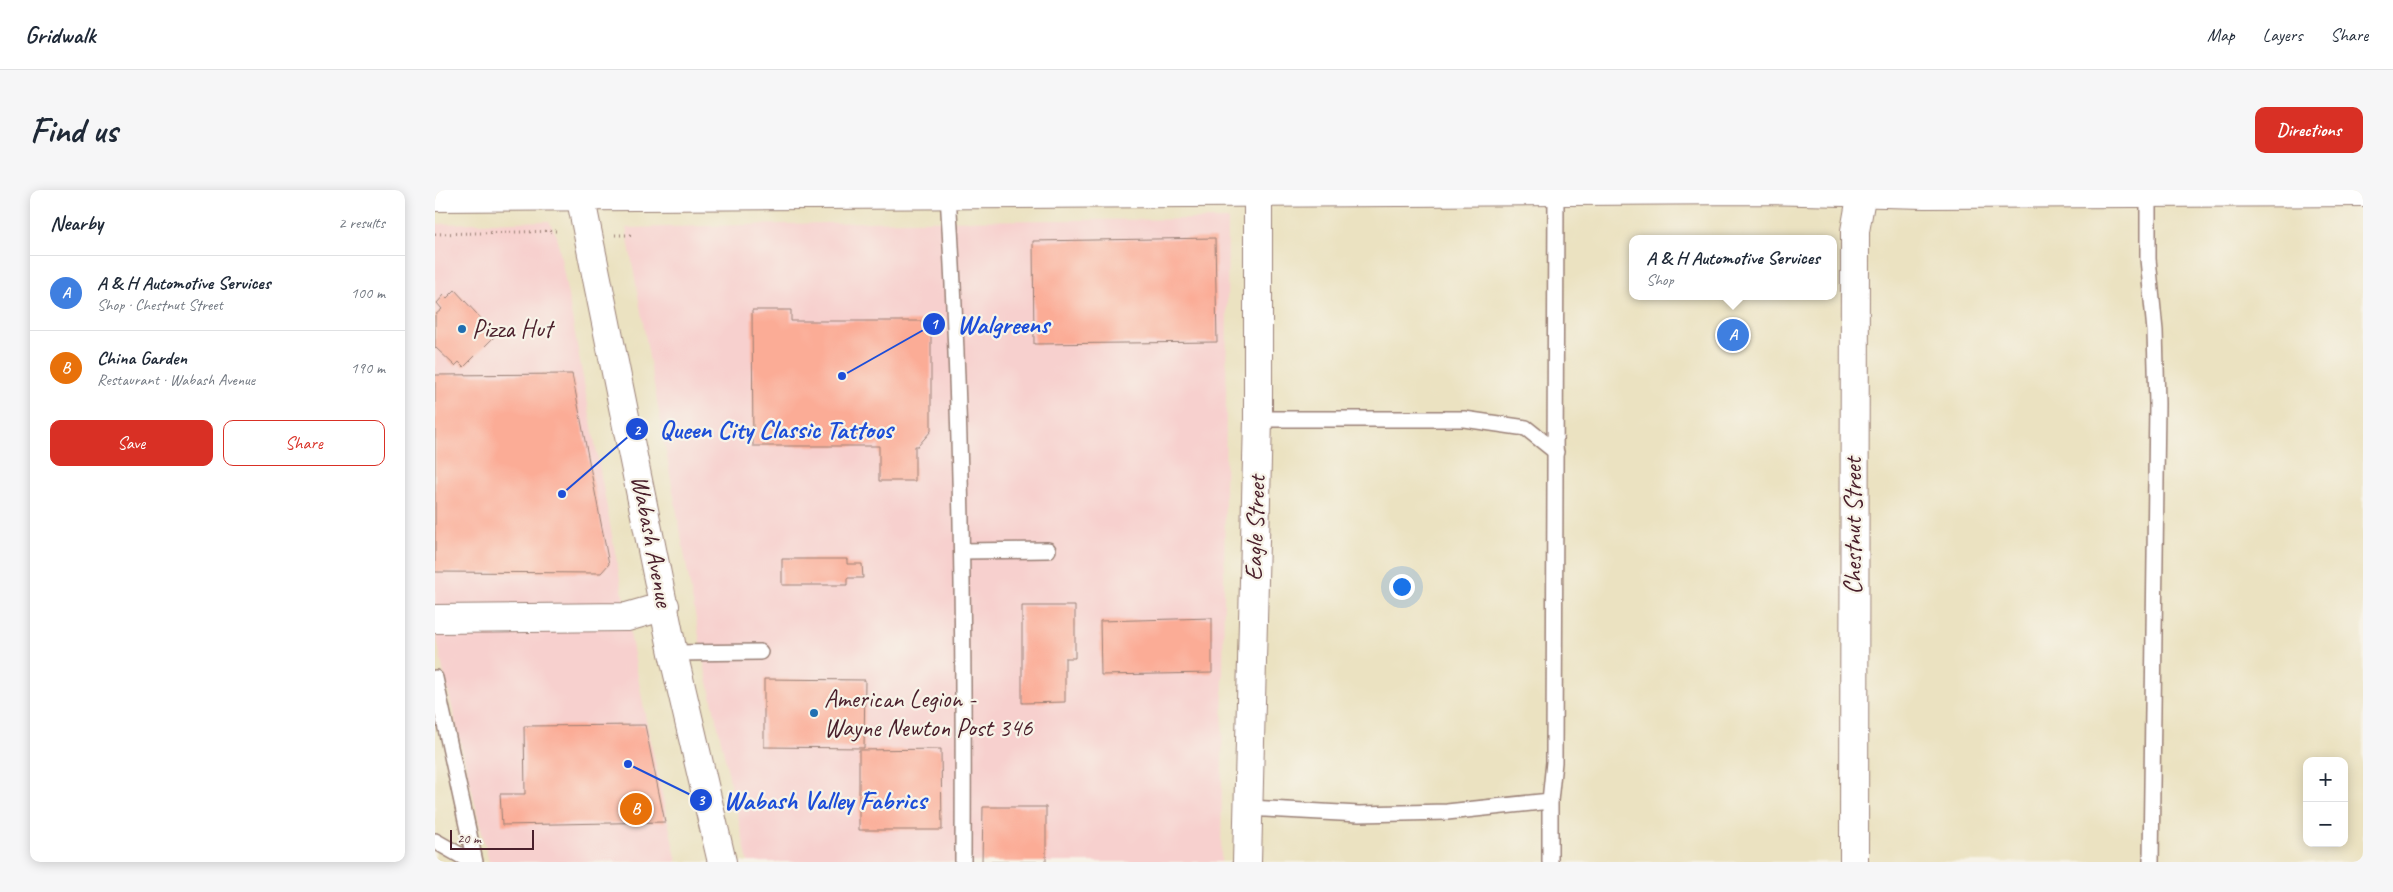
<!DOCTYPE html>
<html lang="en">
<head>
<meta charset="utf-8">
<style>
  :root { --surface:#fff; --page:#f6f6f7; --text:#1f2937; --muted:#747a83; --line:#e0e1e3; --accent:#d93025 }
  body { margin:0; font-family:Caveat,sans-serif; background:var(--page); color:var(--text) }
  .controls { position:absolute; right:15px; bottom:15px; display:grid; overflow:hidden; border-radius:10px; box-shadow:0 2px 12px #0003 }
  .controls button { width:45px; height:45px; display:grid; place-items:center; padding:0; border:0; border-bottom:1px solid var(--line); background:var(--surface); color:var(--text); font:25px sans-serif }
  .scale { position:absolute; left:15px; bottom:12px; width:84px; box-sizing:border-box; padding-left:5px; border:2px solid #4a1f2b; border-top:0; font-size:14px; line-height:18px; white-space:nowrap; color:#4a1f2b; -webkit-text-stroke:4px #f7f3e8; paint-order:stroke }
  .you { position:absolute; left:966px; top:396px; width:18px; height:18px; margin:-12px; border:4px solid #fff; border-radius:50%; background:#1a73e8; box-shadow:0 0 0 8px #1a73e833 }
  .badge { display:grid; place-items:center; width:32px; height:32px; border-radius:50%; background:var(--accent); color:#fff; font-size:16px; font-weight:700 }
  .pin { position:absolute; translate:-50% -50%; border:2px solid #fff; box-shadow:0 1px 5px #0006 }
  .popup { position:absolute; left:1194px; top:45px; width:208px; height:65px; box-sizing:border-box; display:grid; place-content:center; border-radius:10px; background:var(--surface); filter:drop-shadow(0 1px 4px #0005); font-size:16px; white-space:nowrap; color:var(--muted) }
  .popup b { font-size:19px; color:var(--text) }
  .popup::after { content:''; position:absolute; left:50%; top:100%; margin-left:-10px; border:10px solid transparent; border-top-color:var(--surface) }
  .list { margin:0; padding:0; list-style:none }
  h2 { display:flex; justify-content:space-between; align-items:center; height:65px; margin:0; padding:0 20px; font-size:21px }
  h2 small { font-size:16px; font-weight:400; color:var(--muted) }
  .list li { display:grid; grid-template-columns:32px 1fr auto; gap:15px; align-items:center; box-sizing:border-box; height:75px; padding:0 20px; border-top:1px solid var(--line) }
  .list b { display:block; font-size:19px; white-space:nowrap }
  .list p { margin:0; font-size:16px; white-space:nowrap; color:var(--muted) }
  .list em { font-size:16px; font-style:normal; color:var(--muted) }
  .actions { display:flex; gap:10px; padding:15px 20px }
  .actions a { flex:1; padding:11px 0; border:1px solid var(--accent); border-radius:10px; text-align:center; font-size:18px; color:var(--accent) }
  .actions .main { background:var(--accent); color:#fff }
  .map { position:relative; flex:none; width:1928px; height:672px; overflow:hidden; border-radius:10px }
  header { display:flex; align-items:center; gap:30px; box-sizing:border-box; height:70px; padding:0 25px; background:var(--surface); border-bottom:1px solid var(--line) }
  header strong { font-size:24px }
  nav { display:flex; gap:28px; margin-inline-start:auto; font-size:18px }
  .intro { display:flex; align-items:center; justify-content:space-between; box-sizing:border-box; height:120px; padding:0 30px }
  h1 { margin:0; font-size:35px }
  .button { padding:12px 22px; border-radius:10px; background:var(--accent); color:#fff; font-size:18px; font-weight:700 }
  main { display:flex; gap:30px; padding:0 30px }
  aside { flex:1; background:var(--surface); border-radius:10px; box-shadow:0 2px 12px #0003 }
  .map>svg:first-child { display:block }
  .built { fill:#f7d0ce }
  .building { fill:#fbac96 }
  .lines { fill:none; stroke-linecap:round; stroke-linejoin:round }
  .service-casing { stroke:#9a8076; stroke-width:18 }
  .minor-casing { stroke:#9a8076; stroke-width:30 }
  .tertiary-casing { stroke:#9a8076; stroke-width:30 }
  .secondary-casing { stroke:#9a8076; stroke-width:30 }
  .primary-casing { stroke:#9a8076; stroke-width:30 }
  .path { stroke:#9a8076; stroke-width:3; stroke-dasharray:1 4; stroke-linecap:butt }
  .service { stroke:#fff; stroke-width:15 }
  .minor { stroke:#fff; stroke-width:28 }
  .tertiary { stroke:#fff; stroke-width:28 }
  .secondary { stroke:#fff; stroke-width:28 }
  .primary { stroke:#fff; stroke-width:28 }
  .poi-dot { fill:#1f6fb2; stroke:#f7f3e8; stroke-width:2 }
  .labels { text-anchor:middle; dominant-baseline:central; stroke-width:4.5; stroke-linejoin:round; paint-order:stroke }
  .poi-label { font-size:25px; fill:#4a1f2b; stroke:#f7f3e8; text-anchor:start }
  .street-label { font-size:25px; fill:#4a1f2b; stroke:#f7f3e8 }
  .leader { fill:none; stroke:#1d4ed8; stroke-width:2 }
  .callout-dot { fill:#1d4ed8; stroke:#f7f3e8; stroke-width:2 }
  .mark-label { font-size:15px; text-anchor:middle; font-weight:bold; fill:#fff }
  .callout-label { font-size:26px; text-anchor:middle; font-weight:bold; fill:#1d4ed8; stroke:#f7f3e8; stroke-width:4.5; stroke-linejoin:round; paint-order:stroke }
</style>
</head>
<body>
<header>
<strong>Gridwalk</strong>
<nav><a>Map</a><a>Layers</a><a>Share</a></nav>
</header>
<div class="intro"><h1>Find us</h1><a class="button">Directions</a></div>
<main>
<aside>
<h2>Nearby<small>2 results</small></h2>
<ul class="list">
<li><span class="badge" style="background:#3f7fe0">A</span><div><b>A &amp; H Automotive Services</b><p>Shop · Chestnut Street</p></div><em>100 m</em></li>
<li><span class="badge" style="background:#e8710a">B</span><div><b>China Garden</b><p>Restaurant · Wabash Avenue</p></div><em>190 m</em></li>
</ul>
<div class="actions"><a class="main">Save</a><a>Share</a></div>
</aside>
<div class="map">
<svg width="1928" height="672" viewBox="0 0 1928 672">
  <rect width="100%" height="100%" fill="#f7f3e8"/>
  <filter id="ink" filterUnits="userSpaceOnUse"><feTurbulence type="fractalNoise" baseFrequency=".02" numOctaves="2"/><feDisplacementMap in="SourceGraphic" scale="10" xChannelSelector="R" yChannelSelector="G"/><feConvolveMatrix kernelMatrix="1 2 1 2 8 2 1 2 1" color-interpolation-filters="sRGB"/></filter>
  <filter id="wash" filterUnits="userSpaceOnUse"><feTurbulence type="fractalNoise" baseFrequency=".0096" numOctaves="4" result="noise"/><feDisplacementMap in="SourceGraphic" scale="20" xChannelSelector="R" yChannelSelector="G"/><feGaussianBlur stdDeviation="1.12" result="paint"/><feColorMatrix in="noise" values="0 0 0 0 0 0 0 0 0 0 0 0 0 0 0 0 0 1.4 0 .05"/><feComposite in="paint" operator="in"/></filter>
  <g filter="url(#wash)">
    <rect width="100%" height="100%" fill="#ebe2c1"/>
    <g class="built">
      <polygon points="793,29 786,672 313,672 269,474 191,38 473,31"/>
      <polygon points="114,31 122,46 211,530 242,672 54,672 8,480 0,440 0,34"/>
    </g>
    <g id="blocks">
      <g class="building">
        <polygon points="780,48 782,152 599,154 598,51"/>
        <polygon points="20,100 61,145 29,177 24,172 20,176 0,157 0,125 7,119 2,113 9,105 12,108"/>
        <polygon points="317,120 356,120 356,131 496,131 496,241 483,256 480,256 480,291 444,291 444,256 318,256"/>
        <polygon points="137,184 174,374 166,383 0,382 0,185"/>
        <polygon points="347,369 412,369 412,374 427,374 428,388 412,388 412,395 347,395"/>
        <polygon points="587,416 640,416 640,468 630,468 630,512 587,513"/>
        <polygon points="777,428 777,483 666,485 665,431"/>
        <polygon points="329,489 430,490 429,558 329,557"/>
        <polygon points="210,535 230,632 67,635 65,604 90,604 89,536"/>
        <polygon points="506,559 507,640 424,640 424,560"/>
        <polygon points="548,617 611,617 611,672 547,672"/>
      </g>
    </g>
  </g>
  <g filter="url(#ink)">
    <use href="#blocks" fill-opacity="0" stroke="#9a8076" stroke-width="1"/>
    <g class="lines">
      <g class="service-casing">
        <g id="service">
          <polyline points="1713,3 1713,69 1720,141 1722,214 1716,672"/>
          <path d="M 513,5 C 527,227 529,450 528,672"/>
          <polyline points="823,229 1029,229 1091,238 1121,262"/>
          <polyline points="527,361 613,360"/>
          <polyline points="238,463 325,462"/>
          <polyline points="0,488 40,672"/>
          <polyline points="1115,611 1115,672"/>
          <polyline points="813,618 924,624 1012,622 1115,611 1119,572 1121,2"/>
          <polyline points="0,651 37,672"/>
        </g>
      </g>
      <g class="minor-casing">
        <g id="minor">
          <polyline points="0,429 192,427 230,416"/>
          <polyline points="812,672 823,229 823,4"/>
        </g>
      </g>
      <g class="tertiary-casing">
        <polyline id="tertiary" points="1419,672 1420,41 1427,2"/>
      </g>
      <g class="secondary-casing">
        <polyline id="secondary" points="0,7 1332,0 1490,4 1928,2"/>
      </g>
      <g class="primary-casing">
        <polyline id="primary" points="144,0 238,463 287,672"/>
      </g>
      <g class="path">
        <polyline points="0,44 124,41"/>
        <polyline points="180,45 199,45"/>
      </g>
      <use href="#service" class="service"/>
      <use href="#minor" class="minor"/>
      <use href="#tertiary" class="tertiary"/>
      <use href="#secondary" class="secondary"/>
      <use href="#primary" class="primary"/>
    </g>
  </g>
  <g class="poi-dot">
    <circle cx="27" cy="139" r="5"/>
    <circle cx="379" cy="523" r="5"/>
  </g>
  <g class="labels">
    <g class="poi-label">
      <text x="37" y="139">Pizza Hut</text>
      <text x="389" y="509">American Legion -<tspan x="389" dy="29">Wayne Newton Post 346</tspan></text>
    </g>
    <g class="street-label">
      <text transform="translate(1418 336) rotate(-90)">Chestnut Street</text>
      <text transform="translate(820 338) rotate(-88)">Eagle Street</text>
      <text transform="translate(217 351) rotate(79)">Wabash Avenue</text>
    </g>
  </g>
  <path class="leader" d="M407 186L499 134M127 304L202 239M193 574L266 610"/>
  <g class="callout-dot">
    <circle cx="407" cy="186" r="5"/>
    <circle cx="127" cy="304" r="5"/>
    <circle cx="193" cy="574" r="5"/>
    <circle cx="499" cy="134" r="12"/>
    <circle cx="202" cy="239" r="12"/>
    <circle cx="266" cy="610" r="12"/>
  </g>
  <g class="mark-label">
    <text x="499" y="139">1</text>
    <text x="202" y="245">2</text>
    <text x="266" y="615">3</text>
  </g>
  <g class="callout-label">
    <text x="568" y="143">Walgreens</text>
    <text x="341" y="248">Queen City Classic Tattoos</text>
    <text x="390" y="619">Wabash Valley Fabrics</text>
  </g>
</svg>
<div class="controls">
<button>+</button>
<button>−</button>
</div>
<div class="scale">20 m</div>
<div class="you"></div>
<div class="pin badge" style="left:1298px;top:145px;background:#3f7fe0">A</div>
<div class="popup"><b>A &amp; H Automotive Services</b>Shop</div>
<div class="pin badge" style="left:201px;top:619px;background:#e8710a">B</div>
</div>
</main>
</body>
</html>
